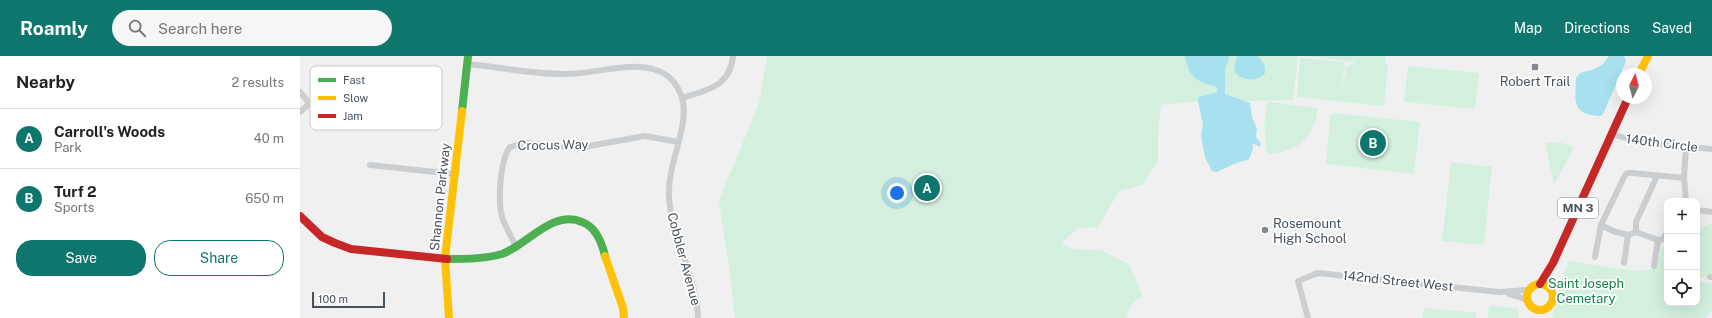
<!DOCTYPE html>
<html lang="en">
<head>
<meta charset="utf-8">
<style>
  :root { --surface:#fff; --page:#f6f6f6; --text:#222; --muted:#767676; --line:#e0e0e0; --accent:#0f766e }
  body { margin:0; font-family:"Public Sans",sans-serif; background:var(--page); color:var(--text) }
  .controls { position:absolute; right:12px; bottom:12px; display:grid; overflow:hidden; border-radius:8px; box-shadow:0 4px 16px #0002 }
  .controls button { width:36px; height:36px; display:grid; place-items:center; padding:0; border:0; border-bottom:1px solid var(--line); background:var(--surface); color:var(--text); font:20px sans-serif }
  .compass { position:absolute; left:1316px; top:12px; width:36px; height:36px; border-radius:50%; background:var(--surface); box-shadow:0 4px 16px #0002; rotate:6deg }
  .scale { position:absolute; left:12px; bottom:10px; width:73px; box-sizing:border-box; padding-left:4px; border:2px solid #46525d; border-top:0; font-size:11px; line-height:14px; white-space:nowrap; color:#46525d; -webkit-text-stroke:3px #fff; paint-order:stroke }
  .you { position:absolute; left:597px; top:137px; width:14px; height:14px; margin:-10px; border:3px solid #fff; border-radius:50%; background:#1a73e8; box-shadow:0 0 0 6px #1a73e833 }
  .badge { display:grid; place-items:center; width:26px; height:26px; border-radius:50%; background:var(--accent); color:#fff; font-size:13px; font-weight:700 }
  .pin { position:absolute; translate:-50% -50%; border:2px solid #fff; box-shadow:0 1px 4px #0006 }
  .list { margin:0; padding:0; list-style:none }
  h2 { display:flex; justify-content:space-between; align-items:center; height:52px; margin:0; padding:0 16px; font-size:17px }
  h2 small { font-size:13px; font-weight:400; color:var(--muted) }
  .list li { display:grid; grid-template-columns:26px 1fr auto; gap:12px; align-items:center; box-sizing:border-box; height:60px; padding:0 16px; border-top:1px solid var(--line) }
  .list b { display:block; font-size:15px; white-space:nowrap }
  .list p { margin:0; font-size:13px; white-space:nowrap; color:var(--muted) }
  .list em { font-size:13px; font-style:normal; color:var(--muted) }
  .actions { display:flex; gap:8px; padding:12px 16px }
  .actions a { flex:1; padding:9px 0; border:1px solid var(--accent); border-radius:16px; text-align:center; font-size:14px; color:var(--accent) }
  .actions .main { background:var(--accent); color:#fff }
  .icon { flex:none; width:22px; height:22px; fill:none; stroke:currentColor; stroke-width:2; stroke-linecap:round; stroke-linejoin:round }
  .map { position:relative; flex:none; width:1412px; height:262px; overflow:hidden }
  header { display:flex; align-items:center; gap:24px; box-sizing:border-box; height:56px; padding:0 20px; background:var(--accent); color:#fff }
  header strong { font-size:19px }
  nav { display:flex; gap:22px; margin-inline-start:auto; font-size:14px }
  .search { width:280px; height:36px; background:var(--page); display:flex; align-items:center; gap:10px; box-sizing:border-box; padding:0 14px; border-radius:22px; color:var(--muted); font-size:15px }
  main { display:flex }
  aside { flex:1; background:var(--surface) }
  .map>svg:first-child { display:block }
  .green { fill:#d3f0de }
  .water { fill:#a7e1ef }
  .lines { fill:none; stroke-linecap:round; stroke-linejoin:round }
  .street { stroke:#cbced1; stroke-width:6 }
  .fast { stroke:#4caf50; stroke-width:8 }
  .slow { stroke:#ffc107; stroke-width:8 }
  .jam { stroke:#c62828; stroke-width:8 }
  .poi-dot { fill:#828990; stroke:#fff; stroke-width:1.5 }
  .labels { text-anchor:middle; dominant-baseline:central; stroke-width:3.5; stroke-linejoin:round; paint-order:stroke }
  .shield { fill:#fff; stroke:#7e868e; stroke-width:1 }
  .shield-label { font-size:12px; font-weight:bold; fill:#46525d }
  .poi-label { font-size:13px; fill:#46525d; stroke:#fff }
  .street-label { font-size:13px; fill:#46525d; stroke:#fff }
  .park-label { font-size:13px; fill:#148149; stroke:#fff }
  .key { fill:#fff; stroke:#c8cbce; stroke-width:1 }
  .key-label { font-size:11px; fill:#46525d }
</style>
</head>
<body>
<header>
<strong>Roamly</strong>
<div class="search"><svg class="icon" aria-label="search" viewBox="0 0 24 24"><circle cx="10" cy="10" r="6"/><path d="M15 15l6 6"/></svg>Search here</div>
<nav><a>Map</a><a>Directions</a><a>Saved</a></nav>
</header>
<main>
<aside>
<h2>Nearby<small>2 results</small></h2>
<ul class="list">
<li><span class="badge">A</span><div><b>Carroll's Woods</b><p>Park</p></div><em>40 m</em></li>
<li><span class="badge">B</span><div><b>Turf 2</b><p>Sports</p></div><em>650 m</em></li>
</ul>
<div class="actions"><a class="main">Save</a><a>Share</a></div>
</aside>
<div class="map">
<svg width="1412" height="262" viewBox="0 0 1412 262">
  <rect width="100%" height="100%" fill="#f0f0f0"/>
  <g class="green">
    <path d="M 467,0 L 998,0 L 993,44 L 888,46 L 861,49 L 858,76 L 858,105 L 842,129 L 819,135 L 798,171 L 777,172 L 762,187 L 772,193 L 801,194 L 829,208 L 843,241 C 832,246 829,250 827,262 L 435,262 L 430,218 L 419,145 L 459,47 Z"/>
    <polygon points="1005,0 1086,0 1085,8 1088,9 1084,48 1081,50 997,41 1000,2 1045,6 1042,34 1046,12 1055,6"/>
    <polygon points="1108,10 1179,17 1175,53 1104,46"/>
    <path d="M 971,46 L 1018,52 C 1014,82 998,96 967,98 L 964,70 L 967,49 Z"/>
    <polygon points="1034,57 1120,66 1114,118 1026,108 1030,60"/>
    <polygon points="1253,86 1262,87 1274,91 1254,129 1245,87"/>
    <polygon points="1151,106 1192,111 1184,189 1142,185"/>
    <polygon points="1412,167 1412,219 1397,223 1397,170 1401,172"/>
    <polygon points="1367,190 1367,247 1397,247 1397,225 1412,228 1412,255 1405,262 1252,262 1259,230 1269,205 1334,215 1352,213 1360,200 1360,194"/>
    <polygon points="1189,250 1216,252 1219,255 1218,262 1188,262"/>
    <polygon points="1126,252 1176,257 1176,262 1122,262 1123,255"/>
  </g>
  <g class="water">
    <path d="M 885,0 L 930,0 L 925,13 L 925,38 L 950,47 L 952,61 L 957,73 L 956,81 L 961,88 L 960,91 L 952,87 L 953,93 L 949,103 L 934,108 L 917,116 L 912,115 L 905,101 L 903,91 L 901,79 L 903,69 L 898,44 L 898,41 L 918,36 L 917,31 C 896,25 890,23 885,0 Z"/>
    <path d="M 937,0 L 958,0 L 965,10 L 965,17 C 958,26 940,26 934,14 Z"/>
    <path d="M 1309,0 L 1324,0 L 1326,5 L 1324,10 L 1303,58 L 1301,60 C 1272,59 1275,46 1276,22 L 1280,17 C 1294,13 1301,13 1309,0 Z"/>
  </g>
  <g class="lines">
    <g class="street">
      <path d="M 167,8 C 199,11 232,18 264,18 C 299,19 338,0 368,20 C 376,27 381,36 383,46 C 388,74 367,109 369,141 C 372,183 397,220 398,262"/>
      <polyline points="0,36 9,47"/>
      <path d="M 382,42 C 407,34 430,31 433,0"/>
      <polyline points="0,56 32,28 44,22 109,20"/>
      <polyline points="1312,78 1338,86 1412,93"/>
      <polyline points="70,109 154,118"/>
      <polyline points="1386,145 1384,122 1386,91"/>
      <polyline points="1397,154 1412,156"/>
      <polyline points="1336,176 1336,166 1357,120"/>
      <polyline points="1367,176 1363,183 1358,184 1336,176 1328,179 1313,175 1301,169 1324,121 1327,117 1332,117 1384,122"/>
      <path d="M 217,192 C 212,183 207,173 203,164 C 197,148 200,104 210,91 L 223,87 L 278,92 L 345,80 L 378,86"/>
      <polyline points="1295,201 1301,169"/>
      <polyline points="1324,207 1328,179"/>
      <polyline points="1354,210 1358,184"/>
      <polyline points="1410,221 1412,221"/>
      <polyline points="1209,238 1226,243"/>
      <polyline points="1008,262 998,225 1018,217 1199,236 1227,234"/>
    </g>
    <g class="fast">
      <polyline points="162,55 168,0"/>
      <path d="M 147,203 C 165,203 184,203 202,198 C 227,189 253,153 282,166 C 296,171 302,187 305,200"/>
    </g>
    <g class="slow">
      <polyline points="1339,18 1348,0"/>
      <polyline points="305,200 323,252 324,262"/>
      <circle cx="1240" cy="241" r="13"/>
      <polyline points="149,262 145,202 162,55"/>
    </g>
    <g class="jam">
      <polyline points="0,160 22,181 35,187 51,193 147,203"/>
      <polyline points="1240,228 1253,207 1328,42"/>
    </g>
  </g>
  <g class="poi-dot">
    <rect x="1231" y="7" width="8" height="8" rx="2"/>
    <circle cx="965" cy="174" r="4"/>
  </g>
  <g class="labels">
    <rect class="shield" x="1258" y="142" width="40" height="20" rx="3"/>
    <g class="shield-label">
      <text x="1278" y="152">MN 3</text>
    </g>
    <g class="poi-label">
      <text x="1235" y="25">Robert Trail</text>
      <text x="973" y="167" text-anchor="start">Rosemount<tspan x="973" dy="15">High School</tspan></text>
    </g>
    <g class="street-label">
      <text transform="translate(1362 87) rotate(7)">140th Circle</text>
      <text transform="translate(253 89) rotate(-1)">Crocus Way</text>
      <text transform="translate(140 141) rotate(-84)">Shannon Parkway</text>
      <text transform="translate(384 203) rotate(75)">Cobbler Avenue</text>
      <text transform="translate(1098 225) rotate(6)">142nd Street West</text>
    </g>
    <g class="park-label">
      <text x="1286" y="227">Saint Joseph<tspan x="1286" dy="15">Cemetary</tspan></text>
    </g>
  </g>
  <rect x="10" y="10" width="132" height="64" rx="6" class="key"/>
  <rect x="18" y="22" width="18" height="4" fill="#4caf50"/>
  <rect x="18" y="40" width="18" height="4" fill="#ffc107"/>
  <rect x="18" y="58" width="18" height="4" fill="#c62828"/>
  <g class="key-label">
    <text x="43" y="28">Fast</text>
    <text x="43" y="46">Slow</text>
    <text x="43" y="64">Jam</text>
  </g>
</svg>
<div class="controls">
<button>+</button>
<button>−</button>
<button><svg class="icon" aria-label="locate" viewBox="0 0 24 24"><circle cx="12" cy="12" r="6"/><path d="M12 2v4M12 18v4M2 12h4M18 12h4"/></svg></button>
</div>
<svg class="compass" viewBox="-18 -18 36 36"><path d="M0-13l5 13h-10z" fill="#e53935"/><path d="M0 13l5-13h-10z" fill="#767676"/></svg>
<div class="scale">100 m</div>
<div class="you"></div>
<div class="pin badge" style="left:627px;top:132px">A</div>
<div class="pin badge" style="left:1073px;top:87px">B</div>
</div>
</main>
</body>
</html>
